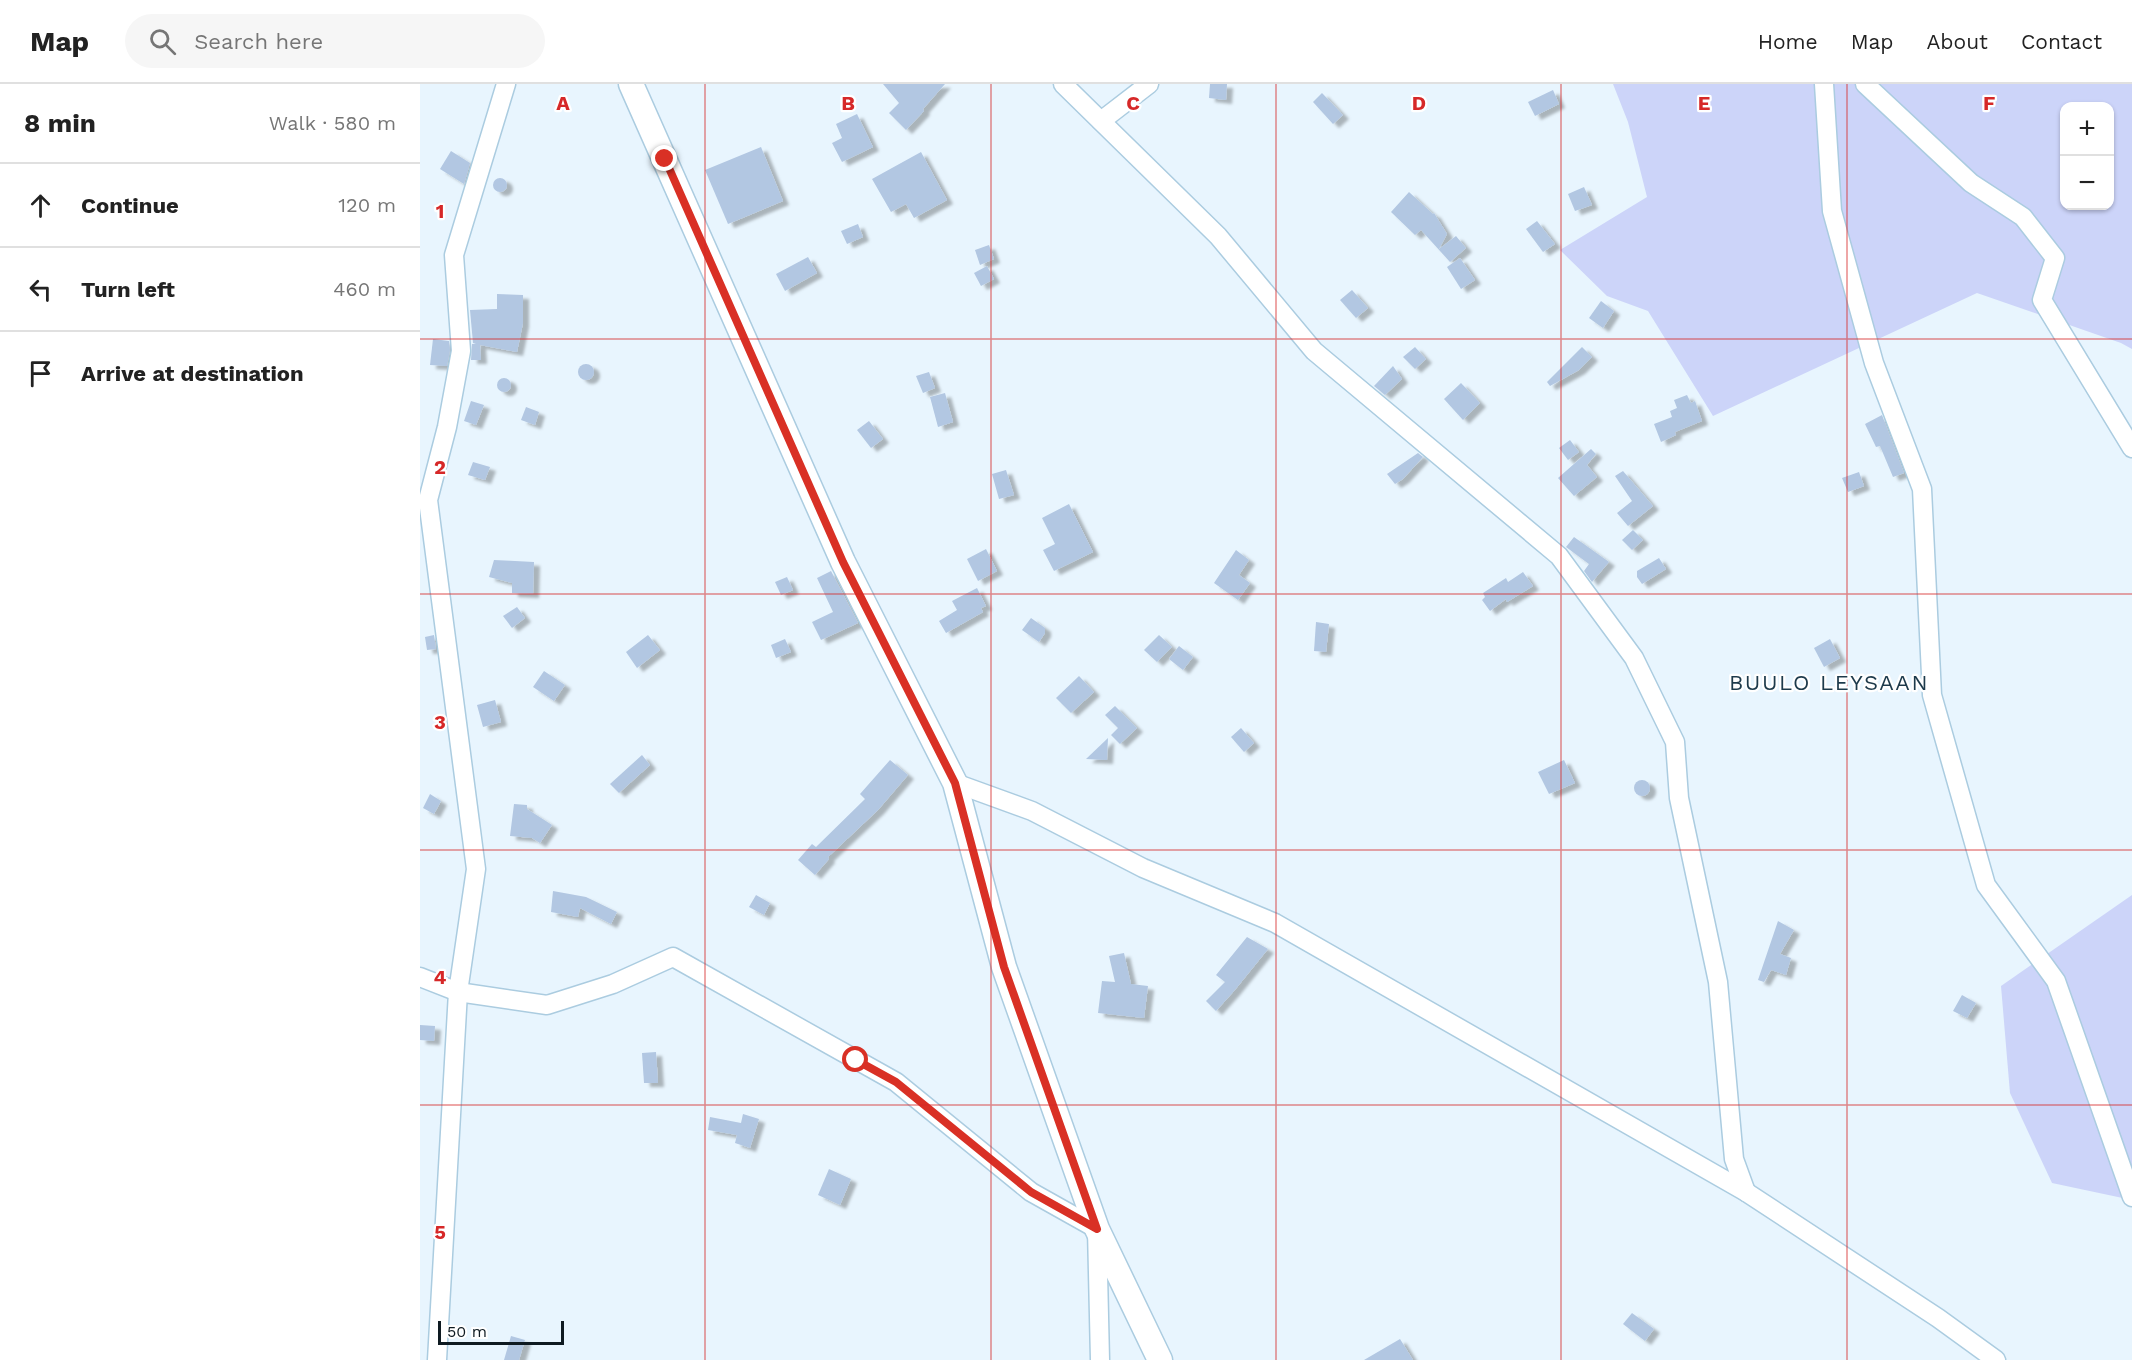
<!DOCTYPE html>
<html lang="en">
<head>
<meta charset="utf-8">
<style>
  :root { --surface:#fff; --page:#f6f6f6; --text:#222; --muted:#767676; --line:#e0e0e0 }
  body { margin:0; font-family:"Work Sans",sans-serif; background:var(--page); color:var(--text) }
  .controls { position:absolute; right:18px; top:18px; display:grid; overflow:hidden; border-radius:12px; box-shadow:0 2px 4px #0004 }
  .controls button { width:54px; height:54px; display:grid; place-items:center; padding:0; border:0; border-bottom:2px solid var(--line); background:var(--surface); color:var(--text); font:30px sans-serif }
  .scale { position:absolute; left:18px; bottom:15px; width:126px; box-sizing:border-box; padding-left:6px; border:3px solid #0e1a21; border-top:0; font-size:16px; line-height:21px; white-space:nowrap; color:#0e1a21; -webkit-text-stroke:4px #fff; paint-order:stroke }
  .stop { position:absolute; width:18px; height:18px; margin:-14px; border:4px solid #d93025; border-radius:50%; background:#fff }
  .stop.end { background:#d93025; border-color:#fff; box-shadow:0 2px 6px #0008 }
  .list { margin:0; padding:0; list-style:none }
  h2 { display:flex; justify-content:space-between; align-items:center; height:78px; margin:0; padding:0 24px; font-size:26px }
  h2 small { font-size:20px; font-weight:400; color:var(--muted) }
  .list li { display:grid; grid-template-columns:39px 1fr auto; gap:18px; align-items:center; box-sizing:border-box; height:84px; padding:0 24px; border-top:2px solid var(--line) }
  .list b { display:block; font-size:22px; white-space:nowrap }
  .list em { font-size:20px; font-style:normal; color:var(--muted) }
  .icon { flex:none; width:33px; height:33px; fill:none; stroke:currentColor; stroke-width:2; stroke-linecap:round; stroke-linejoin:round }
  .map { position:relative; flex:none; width:1712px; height:1276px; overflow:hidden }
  header { display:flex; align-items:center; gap:36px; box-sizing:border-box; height:84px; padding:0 30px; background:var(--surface); border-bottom:2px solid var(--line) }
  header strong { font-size:28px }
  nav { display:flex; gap:33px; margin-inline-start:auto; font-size:21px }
  .search { width:420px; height:54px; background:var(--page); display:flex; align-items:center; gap:15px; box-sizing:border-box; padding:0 21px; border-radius:33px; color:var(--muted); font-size:22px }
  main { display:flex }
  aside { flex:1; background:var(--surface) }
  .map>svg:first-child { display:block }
  .green { fill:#ccd4f9; fill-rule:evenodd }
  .building { fill:#b2c7e2; filter:url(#shadow) }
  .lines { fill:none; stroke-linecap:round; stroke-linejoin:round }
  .minor-casing { stroke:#abcce0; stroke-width:21 }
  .secondary-casing { stroke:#abcce0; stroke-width:27 }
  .minor { stroke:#fff; stroke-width:18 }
  .secondary { stroke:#fff; stroke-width:24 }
  .route { stroke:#d93025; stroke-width:8 }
  .grid { fill:none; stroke:#d62828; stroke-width:1.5; stroke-opacity:0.55 }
  .labels { text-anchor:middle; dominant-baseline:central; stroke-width:4.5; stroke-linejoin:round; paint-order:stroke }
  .quarter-label { font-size:22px; letter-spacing:1.5px; fill:#1d3a4b; stroke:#fff }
  .grid-label { font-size:20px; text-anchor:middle; font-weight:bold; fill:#d62828; stroke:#fff; stroke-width:4.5; stroke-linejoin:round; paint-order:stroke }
</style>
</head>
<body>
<header>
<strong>Map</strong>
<div class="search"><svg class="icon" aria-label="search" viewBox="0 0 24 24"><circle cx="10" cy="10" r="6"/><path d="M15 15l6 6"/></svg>Search here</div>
<nav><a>Home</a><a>Map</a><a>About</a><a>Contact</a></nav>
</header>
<main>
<aside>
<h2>8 min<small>Walk · 580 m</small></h2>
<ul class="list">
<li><svg class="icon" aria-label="ahead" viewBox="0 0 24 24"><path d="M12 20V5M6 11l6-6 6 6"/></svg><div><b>Continue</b></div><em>120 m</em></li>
<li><svg class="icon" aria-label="left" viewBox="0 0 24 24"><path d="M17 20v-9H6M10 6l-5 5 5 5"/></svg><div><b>Turn left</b></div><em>460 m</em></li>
<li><svg class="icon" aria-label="arrive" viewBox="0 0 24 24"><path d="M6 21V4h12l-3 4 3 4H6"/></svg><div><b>Arrive at destination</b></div></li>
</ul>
</aside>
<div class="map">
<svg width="1712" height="1276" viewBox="0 0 1712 1276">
  <defs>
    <filter id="shadow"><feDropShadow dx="6" dy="4" stdDeviation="1.5" flood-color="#0004"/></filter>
  </defs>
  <rect width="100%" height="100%" fill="#e8f5fe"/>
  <g class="green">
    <path d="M 1193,0 L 1712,0 L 1712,265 L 1701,259 L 1557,209 L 1293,332 L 1228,227 L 1187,212 L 1140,166 L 1227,113 L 1208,38 ZM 1644,22 L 1690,22 L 1690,122 L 1644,122 Z"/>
    <polygon points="1712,811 1712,1116 1632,1099 1590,1009 1581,902"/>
  </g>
  <g class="building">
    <polygon points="463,0 525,0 503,25 504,27 486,46 469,29 479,19"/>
    <polygon points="790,0 807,0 806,16 789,14"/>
    <polygon points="1133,6 1139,20 1115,32 1108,18"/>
    <polygon points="902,9 923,31 913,40 893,18"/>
    <polygon points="437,30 453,63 422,78 412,59 422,54 416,40"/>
    <polygon points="341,63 363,117 308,140 285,86"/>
    <polygon points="31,67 50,79 44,100 20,85"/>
    <polygon points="501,68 527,116 494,134 486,120 471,128 452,95"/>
    <circle cx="80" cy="101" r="7"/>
    <polygon points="1164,103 1172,121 1155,127 1148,110"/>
    <polygon points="989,108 1013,130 1014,129 1027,150 1019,165 1036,152 1046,164 1030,178 1001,146 995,151 971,128"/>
    <polygon points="1117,137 1135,160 1123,168 1106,145"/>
    <polygon points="438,140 443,153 427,160 421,147"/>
    <polygon points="569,161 574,175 560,181 555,166"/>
    <polygon points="388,173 397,189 365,207 356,190"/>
    <polygon points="1040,174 1055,196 1041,205 1027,183"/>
    <polygon points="567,182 574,195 561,202 554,189"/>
    <polygon points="932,206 948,224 936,234 920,216"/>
    <polygon points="77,210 103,211 103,239 97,268 60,261 61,276 51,276 52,260 56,260 53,259 50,226 77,225"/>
    <polygon points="1181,217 1194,227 1183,244 1169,234"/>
    <polygon points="13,255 29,257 30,266 27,282 10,281"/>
    <polygon points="995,263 1006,275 995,285 983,273"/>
    <polygon points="1162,263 1172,273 1159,286 1130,302 1127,298"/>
    <circle cx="166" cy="288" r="8"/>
    <polygon points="973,282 982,295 965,311 954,302"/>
    <polygon points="509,288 515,304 503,309 496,292"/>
    <circle cx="84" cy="301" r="7"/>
    <polygon points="1041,299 1060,319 1043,336 1024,315"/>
    <polygon points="525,309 533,338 518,343 510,313"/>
    <polygon points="1267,311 1271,319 1275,317 1282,337 1255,348 1256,351 1241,358 1234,340 1252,333 1250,327 1257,324 1254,316"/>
    <polygon points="51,317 64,321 56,341 44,337"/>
    <polygon points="106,323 119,328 115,341 101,336"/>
    <polygon points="1462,331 1484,389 1473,393 1460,362 1456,363 1445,340"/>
    <polygon points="449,337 463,355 451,364 437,346"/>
    <polygon points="1150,356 1159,368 1148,376 1139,364"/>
    <polygon points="1171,365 1176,370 1167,381 1177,393 1154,412 1138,394"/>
    <polygon points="998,369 1003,373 983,395 975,400 967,390"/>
    <polygon points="53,378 70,383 65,396 48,391"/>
    <polygon points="586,386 594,411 579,415 572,390"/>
    <polygon points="1203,387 1233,422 1208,442 1197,429 1212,417 1195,392"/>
    <polygon points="1439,388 1444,402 1428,408 1422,394"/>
    <polygon points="649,420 673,468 634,487 623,466 635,460 622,434"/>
    <polygon points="1213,446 1223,456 1212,466 1202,456"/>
    <polygon points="1154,453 1189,478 1172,498 1164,487 1169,480 1146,463"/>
    <polygon points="566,465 577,487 558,497 547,475"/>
    <polygon points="816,466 829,476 819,491 830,499 818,516 794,499"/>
    <polygon points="1239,474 1246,485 1222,500 1217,493 1217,487"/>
    <polygon points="74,476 114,478 113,510 92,509 92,499 69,493"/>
    <polygon points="411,487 438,539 401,556 392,538 413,528 397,494"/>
    <polygon points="1103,488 1113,502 1087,518 1086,515 1070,527 1062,516 1065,513 1063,509 1086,494 1088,498"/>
    <polygon points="367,493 373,506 361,511 355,498"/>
    <polygon points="557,504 566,522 561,524 563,528 526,549 519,537 537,526 532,517"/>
    <polygon points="97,523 105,534 92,544 83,532"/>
    <polygon points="611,534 625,544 625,549 619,558 602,546"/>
    <polygon points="896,538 909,540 906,568 894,567"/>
    <polygon points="14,551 16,565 7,566 5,553"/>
    <polygon points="228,551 240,566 217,584 206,568"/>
    <polygon points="739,551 752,563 737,578 724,566"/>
    <polygon points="365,555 371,568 356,574 351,561"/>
    <polygon points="1410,555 1420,574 1404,583 1394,564"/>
    <polygon points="759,562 773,573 763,586 749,575"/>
    <polygon points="124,587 145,601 134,617 113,603"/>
    <polygon points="659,592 674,608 651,629 636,614"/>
    <polygon points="75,616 81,638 63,643 57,621"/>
    <polygon points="695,622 717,644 700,660 691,651 698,644 685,631"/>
    <polygon points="821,644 834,659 824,668 811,653"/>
    <polygon points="688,654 687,676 666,675"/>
    <polygon points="222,671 230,681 199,709 190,700"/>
    <polygon points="470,676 488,691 458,726 408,773 409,775 395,791 378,776 392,760 396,763 445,715 440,710"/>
    <polygon points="1144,676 1155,699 1129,710 1118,688"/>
    <circle cx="1222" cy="704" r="8"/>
    <polygon points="10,710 21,717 14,730 3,724"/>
    <polygon points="94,720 107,721 107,725 132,741 120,759 112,754 90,752"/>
    <polygon points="133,807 166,813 197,828 191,840 160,824 158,833 131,828"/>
    <polygon points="336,811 350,819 344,831 329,823"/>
    <polygon points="1358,837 1374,846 1360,870 1371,874 1366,891 1351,886 1344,898 1338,896"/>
    <polygon points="827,853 848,865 814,907 796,927 786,917 805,898 796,891"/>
    <polygon points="704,869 711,900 728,902 724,934 678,929 682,897 695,898 689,872"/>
    <polygon points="1542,911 1556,919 1547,934 1533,927"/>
    <polygon points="0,941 15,942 14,957 0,956"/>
    <polygon points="236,968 238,999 224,999 222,969"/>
    <polygon points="323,1030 339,1035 330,1064 315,1059 317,1051 288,1046 290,1033 321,1039"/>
    <polygon points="409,1085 431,1095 420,1121 398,1111"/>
    <polygon points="1212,1229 1234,1245 1225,1257 1203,1240"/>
    <polygon points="91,1252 105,1256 99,1276 84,1276"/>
    <polygon points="980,1255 993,1276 944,1276"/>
  </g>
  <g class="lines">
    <g class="minor-casing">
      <g id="minor">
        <polyline points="643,0 798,152 894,267 1139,472 1214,574 1255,658 1259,714 1298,898 1314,1075 1326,1108"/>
        <polyline points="1404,0 1412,127 1454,279 1502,405 1512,611 1566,801 1636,897 1712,1113"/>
        <polyline points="1445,0 1551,99 1603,133 1635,174 1622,216 1712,364"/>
        <polyline points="681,37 729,0"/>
        <polyline points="535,699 612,727 723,784 855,839 1326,1108 1518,1234 1576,1276"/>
        <polyline points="0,893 38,908 127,921 193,900 253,873 476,998 611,1108 677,1145 680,1276"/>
        <polyline points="17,1276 38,908 56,785 8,416 27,343 41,267 34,171 86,0"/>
      </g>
    </g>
    <g class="secondary-casing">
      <polyline id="secondary" points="211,0 423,478 535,699 584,883 677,1145 740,1276"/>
    </g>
    <use href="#minor" class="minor"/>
    <use href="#secondary" class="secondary"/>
  </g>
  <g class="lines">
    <polyline class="route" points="245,75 423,478 535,699 584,883 677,1145 611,1108 476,998 436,976"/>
  </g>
  <path class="grid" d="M 285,0 L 285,1276M 571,0 L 571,1276M 856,0 L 856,1276M 1141,0 L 1141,1276M 1427,0 L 1427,1276M 0,255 L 1712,255M 0,510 L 1712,510M 0,766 L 1712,766M 0,1021 L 1712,1021"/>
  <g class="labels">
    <g class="quarter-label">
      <text x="1409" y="598">BUULO LEYSAAN</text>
    </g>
  </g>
  <g class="grid-label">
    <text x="143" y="26">A</text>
    <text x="428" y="26">B</text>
    <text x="713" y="26">C</text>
    <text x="999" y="26">D</text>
    <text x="1284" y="26">E</text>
    <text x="1569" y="26">F</text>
    <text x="20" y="134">1</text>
    <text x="20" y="390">2</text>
    <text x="20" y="645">3</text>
    <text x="20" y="900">4</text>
    <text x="20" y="1155">5</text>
  </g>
</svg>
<div class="controls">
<button>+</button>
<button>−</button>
</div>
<div class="scale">50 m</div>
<div class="stop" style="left:436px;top:976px"></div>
<div class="stop end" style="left:245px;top:75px"></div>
</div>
</main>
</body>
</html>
